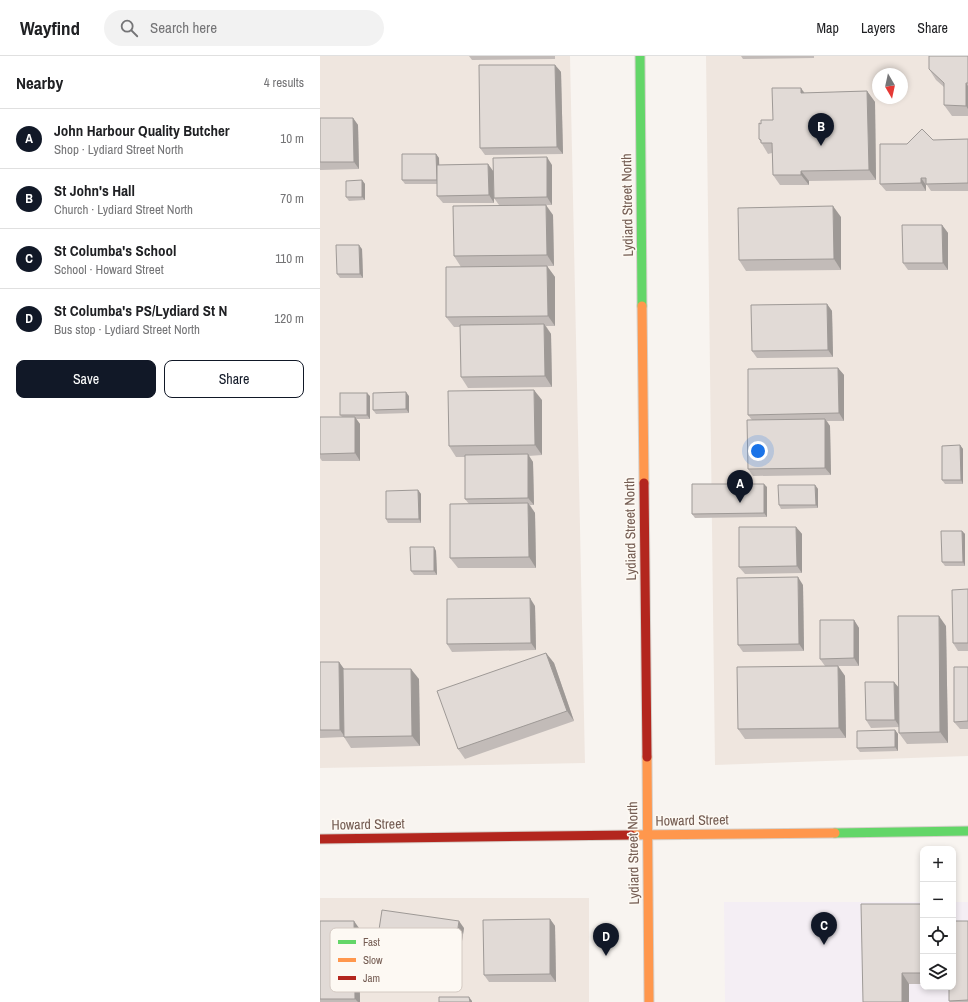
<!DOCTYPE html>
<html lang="en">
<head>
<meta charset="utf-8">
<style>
  :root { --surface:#fff; --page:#f2f2f2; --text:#202124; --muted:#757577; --line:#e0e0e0; --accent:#111827 }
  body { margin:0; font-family:"Archivo Narrow",sans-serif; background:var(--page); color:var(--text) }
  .controls { position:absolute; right:12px; bottom:12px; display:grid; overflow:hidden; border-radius:8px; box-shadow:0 2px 6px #0003 }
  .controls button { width:36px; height:36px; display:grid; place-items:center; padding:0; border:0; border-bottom:1px solid var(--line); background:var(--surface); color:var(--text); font:20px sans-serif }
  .compass { position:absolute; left:552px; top:12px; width:36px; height:36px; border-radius:50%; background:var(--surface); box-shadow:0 2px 6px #0003; rotate:171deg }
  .you { position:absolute; left:438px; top:395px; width:14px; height:14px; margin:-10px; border:3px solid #fff; border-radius:50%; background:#1a73e8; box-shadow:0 0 0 6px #1a73e833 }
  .badge { display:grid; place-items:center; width:26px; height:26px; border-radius:50%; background:var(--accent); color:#fff; font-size:13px; font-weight:700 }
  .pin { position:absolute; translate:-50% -33px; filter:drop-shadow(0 1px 2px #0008) }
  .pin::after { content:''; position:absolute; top:21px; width:14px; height:12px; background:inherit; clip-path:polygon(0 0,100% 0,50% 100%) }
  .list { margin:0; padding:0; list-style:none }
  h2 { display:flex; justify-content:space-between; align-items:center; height:52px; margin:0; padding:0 16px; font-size:17px }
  h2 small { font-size:13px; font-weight:400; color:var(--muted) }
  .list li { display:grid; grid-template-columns:26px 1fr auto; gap:12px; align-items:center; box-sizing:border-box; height:60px; padding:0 16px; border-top:1px solid var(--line) }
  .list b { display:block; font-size:15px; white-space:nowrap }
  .list p { margin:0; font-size:13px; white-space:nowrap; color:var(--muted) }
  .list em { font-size:13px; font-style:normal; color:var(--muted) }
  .actions { display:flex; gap:8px; padding:12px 16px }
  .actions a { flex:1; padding:9px 0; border:1px solid var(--accent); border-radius:8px; text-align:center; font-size:14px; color:var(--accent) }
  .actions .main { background:var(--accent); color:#fff }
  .icon { flex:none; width:22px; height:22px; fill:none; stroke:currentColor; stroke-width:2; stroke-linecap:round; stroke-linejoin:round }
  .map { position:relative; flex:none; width:648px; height:946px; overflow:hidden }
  header { display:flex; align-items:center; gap:24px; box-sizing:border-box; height:56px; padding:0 20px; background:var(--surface); border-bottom:1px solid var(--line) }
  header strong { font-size:19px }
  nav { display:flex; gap:22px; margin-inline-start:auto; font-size:14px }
  .search { width:280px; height:36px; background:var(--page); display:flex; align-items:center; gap:10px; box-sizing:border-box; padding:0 14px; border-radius:22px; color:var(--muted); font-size:15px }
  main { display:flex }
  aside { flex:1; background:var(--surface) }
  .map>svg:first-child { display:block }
  .residential { fill:#efe6df; fill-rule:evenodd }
  .education { fill:#f4eef4 }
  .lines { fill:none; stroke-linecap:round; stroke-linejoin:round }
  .fast-casing { stroke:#d6d0ca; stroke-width:11 }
  .slow-casing { stroke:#d6d0ca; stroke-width:11 }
  .jam-casing { stroke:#d6d0ca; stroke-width:11 }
  .fast { stroke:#63d668; stroke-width:9 }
  .slow { stroke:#ff974d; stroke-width:9 }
  .jam { stroke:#b3261e; stroke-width:9 }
  .wall { fill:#c2bbb8 }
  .shaded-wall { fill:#9e9996 }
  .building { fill:#e1dad6; stroke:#9e9996 }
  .labels { text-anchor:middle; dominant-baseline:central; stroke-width:3; stroke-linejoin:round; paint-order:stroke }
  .street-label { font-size:14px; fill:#745c52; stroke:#fdf9f3 }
  .key { fill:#fdf9f3; stroke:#d4cac3; stroke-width:1 }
  .key-label { font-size:11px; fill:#745c52 }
</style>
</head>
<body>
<header>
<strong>Wayfind</strong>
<div class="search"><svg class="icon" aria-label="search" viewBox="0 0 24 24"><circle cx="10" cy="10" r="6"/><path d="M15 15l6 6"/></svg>Search here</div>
<nav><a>Map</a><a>Layers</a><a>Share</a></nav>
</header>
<main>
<aside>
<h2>Nearby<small>4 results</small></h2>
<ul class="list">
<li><span class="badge">A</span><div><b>John Harbour Quality Butcher</b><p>Shop · Lydiard Street North</p></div><em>10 m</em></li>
<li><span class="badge">B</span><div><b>St John's Hall</b><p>Church · Lydiard Street North</p></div><em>70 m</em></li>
<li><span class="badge">C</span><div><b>St Columba's School</b><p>School · Howard Street</p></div><em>110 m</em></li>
<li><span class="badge">D</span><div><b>St Columba's PS/Lydiard St N</b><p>Bus stop · Lydiard Street North</p></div><em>120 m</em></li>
</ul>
<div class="actions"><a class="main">Save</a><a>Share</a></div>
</aside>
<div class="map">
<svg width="648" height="946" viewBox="0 0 648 946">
  <rect width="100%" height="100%" fill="#f8f4f0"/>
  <g class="residential">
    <polygon points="0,0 250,0 265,707 0,712"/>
    <path d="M 386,0 L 648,0 L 648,700 L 395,709 ZM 558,18 L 582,18 L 582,42 L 558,42 Z"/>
    <rect x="0" y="842" width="269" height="104"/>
  </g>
  <polygon class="education" points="404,846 603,846 603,931 633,931 633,846 648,846 648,946 405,946"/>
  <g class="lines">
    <g class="fast-casing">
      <g id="fast">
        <polyline points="320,0 322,250"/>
        <polyline points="515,777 648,775"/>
      </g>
    </g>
    <g class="slow-casing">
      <g id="slow">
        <polyline points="322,250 324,427"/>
        <polyline points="327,701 329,946"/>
        <polyline points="311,779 515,777"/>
      </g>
    </g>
    <g class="jam-casing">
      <g id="jam">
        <polyline points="324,427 327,701"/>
        <polyline points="0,783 311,779"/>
      </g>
    </g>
    <use href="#fast" class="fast"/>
    <use href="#slow" class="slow"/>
    <use href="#jam" class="jam"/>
  </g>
  <g class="wall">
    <polygon points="149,0 235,0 235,3 152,4"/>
    <polygon points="421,0 494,0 494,2 423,3"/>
    <polygon points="648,0 648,60 632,60 624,49 624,31 616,24 609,13"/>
    <polygon points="235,9 241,16 243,98 165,99 160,92"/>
    <polygon points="547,35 555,46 556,124 489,125 489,129 460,129 453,119 452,97 448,98 439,83 441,68 453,64 484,37"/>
    <polygon points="0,62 33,62 38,69 39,113 0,114"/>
    <polygon points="648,83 648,135 611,135 607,129 606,129 606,135 566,135 560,128 587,88 613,84"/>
    <polygon points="116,98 119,102 119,109 168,108 173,115 232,109 232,149 212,149 233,159 234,210 141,211 134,200 179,149 174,142 174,147 123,147 117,140 117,128 85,128 82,124"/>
    <polygon points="42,124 45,128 45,144 29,145 26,141"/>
    <polygon points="521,161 521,214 426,215 419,204"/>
    <polygon points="622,169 628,177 628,214 588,214 583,207"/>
    <polygon points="42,193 43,222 20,222 17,218"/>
    <polygon points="227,210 235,221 235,270 226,270 231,278 232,331 148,332 141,321 140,271 134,271 126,261"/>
    <polygon points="507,248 512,255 513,301 437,302 432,295"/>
    <polygon points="518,312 524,319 524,365 507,365 510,370 511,419 433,420 428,413 432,364 428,359"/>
    <polygon points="50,340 50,363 36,363 40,368 40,405 2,405 0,402 0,361 22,361 20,359"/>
    <polygon points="89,340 89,357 56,358 53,354"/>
    <polygon points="222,344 222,399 208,400 213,406 214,449 210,449 215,457 216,512 138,512 130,502 149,448 145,443 145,401 136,401 129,390"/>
    <polygon points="640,389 643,393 643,428 625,428 622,424"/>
    <polygon points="495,429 498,433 498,452 461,453 459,449"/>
    <polygon points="447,431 447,461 375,462 372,458"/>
    <polygon points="98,434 101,438 101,467 68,467 66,463"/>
    <polygon points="476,471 482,478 482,517 425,518 419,511"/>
    <polygon points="642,475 645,478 645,510 625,510 622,506"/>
    <polygon points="114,491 116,495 117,519 94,519 91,515"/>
    <polygon points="483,529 484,595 423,596 418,589"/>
    <polygon points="648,533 648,595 638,595 633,587"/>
    <polygon points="215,550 216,594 132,596 127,588"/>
    <polygon points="534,564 539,572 539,610 514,610 518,610 525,620 526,682 425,683 418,673 505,610 500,603"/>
    <polygon points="626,570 628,687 587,688 579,677 579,671 551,672 546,664 579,632"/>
    <polygon points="226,597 234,607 254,665 145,703 138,693"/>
    <polygon points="0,606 19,606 24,613 99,623 100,690 31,692 24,681 0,682"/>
    <polygon points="648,611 648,673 640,673 634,666"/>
    <polygon points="575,674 578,678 578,695 540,696 537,692"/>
    <polygon points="603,848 603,928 589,928 543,946"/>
    <polygon points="230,863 235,870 236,926 169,926 164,919"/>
    <polygon points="0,865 39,872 40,946 0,946"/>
    <polygon points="648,865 648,946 630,946 629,945"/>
    <polygon points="144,872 137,918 60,908 55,900"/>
  </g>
  <g class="shaded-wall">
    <polygon points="235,9 241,16 243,98 237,91"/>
    <polygon points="646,27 648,30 648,53 646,50"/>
    <polygon points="481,32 488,42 481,37"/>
    <polygon points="547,35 555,46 556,124 549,114"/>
    <polygon points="33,62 38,69 39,113 34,106"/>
    <polygon points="116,98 119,102 120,128 117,124"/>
    <polygon points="227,101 232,109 232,149 227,141"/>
    <polygon points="168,108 173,115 174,147 169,139"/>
    <polygon points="481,115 489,125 489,129 481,119"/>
    <polygon points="601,122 606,129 606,135 601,127"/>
    <polygon points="42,124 45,128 45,144 42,141"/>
    <polygon points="226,149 233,159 234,210 227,199"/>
    <polygon points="513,150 521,161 521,214 514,203"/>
    <polygon points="622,169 628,177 628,214 623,207"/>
    <polygon points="39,189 42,193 43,222 40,218"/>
    <polygon points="227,210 235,221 235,270 228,260"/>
    <polygon points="507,248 512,255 513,301 508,294"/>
    <polygon points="224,268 231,278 232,331 225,320"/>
    <polygon points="518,312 524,319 524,365 519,357"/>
    <polygon points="214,334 222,344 222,399 215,389"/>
    <polygon points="86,336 89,340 89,357 86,353"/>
    <polygon points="47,337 50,340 50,363 47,359"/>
    <polygon points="35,361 40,368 40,405 35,397"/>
    <polygon points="505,363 510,370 511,419 505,412"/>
    <polygon points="640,389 643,393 643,428 641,424"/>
    <polygon points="208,398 213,406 214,449 208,442"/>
    <polygon points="444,428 447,431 447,461 444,457"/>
    <polygon points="495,429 498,433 498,452 496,449"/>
    <polygon points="98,434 101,438 101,467 99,463"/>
    <polygon points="208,447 215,457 216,512 209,501"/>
    <polygon points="476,471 482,478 482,517 477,510"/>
    <polygon points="642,475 645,478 645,510 643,506"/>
    <polygon points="114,491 116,495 117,519 114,515"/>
    <polygon points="478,521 483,529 484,595 479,588"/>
    <polygon points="210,542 215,550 216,594 211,587"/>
    <polygon points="619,560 626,570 628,687 620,676"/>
    <polygon points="534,564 539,572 539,610 534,602"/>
    <polygon points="226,597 234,607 254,665 247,655"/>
    <polygon points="19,606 24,613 25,681 20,674"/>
    <polygon points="518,610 525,620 526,682 519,672"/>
    <polygon points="91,613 99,623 100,690 92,680"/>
    <polygon points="574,626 580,633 580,671 575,664"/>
    <polygon points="575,674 578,678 578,695 575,691"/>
    <polygon points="230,863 235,870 236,926 230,918"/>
    <polygon points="34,865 39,872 40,946 38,946 35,943"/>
    <polygon points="139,865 144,872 137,918 132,911"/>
    <polygon points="582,917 589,928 589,946 582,946"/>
    <polygon points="149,941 152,945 152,946 150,946"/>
  </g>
  <g class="building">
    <polygon points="609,0 648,0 648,27 646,27 646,50 624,49 624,27 609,13"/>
    <polygon points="159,9 235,9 237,91 160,92"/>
    <polygon points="452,32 481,32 481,37 547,35 549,114 481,115 481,119 453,119 452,87 441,87 441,84 439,83 439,67 441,68 441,64 453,64"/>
    <polygon points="0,62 33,62 34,106 0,106"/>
    <polygon points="602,73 613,84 648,83 648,127 606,128 606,122 601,122 601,127 560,128 560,88 587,88"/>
    <polygon points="82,98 116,98 117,124 82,124"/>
    <polygon points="227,101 227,141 174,142 173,102"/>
    <polygon points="168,108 169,139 117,140 117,109"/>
    <polygon points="42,124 42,141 26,141 26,125"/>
    <polygon points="226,149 227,199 134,200 133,150"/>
    <polygon points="513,150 514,203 419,204 418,152"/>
    <polygon points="582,169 622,169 623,207 583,207"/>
    <polygon points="16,189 39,189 40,218 17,218"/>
    <polygon points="227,210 228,260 126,261 126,211"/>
    <polygon points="507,248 508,294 432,295 431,249"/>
    <polygon points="224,268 225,320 141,321 140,269"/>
    <polygon points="518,312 519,357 428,359 428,313"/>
    <polygon points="214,334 215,389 129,390 128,335"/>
    <polygon points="86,336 86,353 53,354 53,337"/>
    <rect x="20" y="337" width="27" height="22"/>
    <polygon points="0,361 35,361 35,397 0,398"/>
    <polygon points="505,363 505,412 428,413 427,364"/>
    <polygon points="640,389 641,424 622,424 622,390"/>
    <polygon points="208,398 208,442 145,443 145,399"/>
    <polygon points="372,428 444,428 444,457 372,458"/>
    <polygon points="458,429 495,429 496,449 459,449"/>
    <polygon points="98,434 99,463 66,463 66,435"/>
    <polygon points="208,447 209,501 130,502 130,448"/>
    <polygon points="419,471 476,471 477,510 419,511"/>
    <polygon points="621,475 642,475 643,506 622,506"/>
    <polygon points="90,491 114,491 114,515 91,515"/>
    <polygon points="478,521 479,588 418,589 417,522"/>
    <polygon points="648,533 648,587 633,587 632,534"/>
    <polygon points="210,542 211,587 127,588 127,543"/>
    <polygon points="578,560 619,560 620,676 579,677"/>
    <polygon points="500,564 534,564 534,602 500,603"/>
    <polygon points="226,597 247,655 138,693 117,635"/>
    <polygon points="0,606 19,606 20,674 0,674"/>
    <polygon points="518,610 519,672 418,673 417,611"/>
    <polygon points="634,611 648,611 648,665 634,666"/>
    <polygon points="23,613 91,613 92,680 24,681"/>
    <polygon points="545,626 574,626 575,664 546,664"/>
    <polygon points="575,674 575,691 537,692 537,675"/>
    <polygon points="541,848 603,848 603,917 582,917 582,946 543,946"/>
    <polygon points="62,854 139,865 132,911 55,900"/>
    <polygon points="230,863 230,918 164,919 163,864"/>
    <polygon points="0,865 34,865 35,943 0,943"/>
    <polygon points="633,865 648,865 648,944 629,945 629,931 633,931"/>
    <polygon points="119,941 149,941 150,946 119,946"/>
  </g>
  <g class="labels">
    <g class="street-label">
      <text transform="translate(307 149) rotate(-91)">Lydiard Street North</text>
      <text transform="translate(310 473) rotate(-91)">Lydiard Street North</text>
      <text transform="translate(372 764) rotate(-1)">Howard Street</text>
      <text transform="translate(48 768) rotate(-1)">Howard Street</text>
      <text transform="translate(313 797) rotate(-91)">Lydiard Street North</text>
    </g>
  </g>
  <rect x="10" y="872" width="132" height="64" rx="6" class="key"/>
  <rect x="18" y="884" width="18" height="4" fill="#63d668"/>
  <rect x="18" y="902" width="18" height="4" fill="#ff974d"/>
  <rect x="18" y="920" width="18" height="4" fill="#b3261e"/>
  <g class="key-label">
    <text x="43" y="890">Fast</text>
    <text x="43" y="908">Slow</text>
    <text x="43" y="926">Jam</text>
  </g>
</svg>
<div class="controls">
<button>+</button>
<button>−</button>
<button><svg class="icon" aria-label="locate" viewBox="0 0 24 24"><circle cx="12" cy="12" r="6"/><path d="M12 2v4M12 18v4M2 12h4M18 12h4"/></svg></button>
<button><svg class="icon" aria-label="layers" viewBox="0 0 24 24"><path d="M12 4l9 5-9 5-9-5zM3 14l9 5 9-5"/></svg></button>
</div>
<svg class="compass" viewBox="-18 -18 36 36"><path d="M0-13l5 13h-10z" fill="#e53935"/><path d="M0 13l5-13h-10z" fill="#757577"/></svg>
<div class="you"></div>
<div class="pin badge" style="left:420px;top:447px">A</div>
<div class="pin badge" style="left:501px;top:90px">B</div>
<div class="pin badge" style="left:504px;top:889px">C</div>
<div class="pin badge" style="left:286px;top:900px">D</div>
</div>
</main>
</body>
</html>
